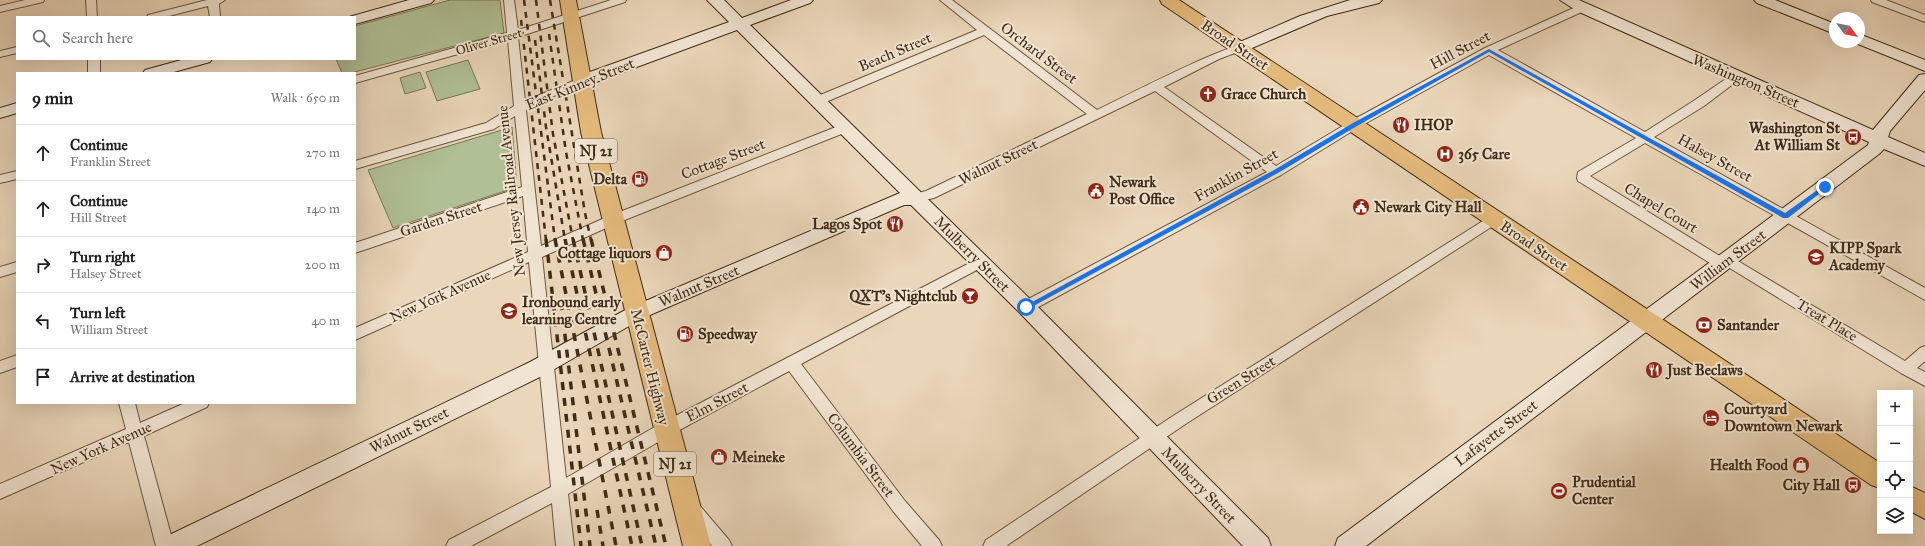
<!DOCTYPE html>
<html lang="en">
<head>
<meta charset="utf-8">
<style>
  :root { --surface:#fff; --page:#f2f2f2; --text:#202124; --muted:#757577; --line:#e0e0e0 }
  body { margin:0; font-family:"IM FELL Great Primer",serif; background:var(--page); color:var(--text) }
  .controls { position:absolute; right:12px; bottom:12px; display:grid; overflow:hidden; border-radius:0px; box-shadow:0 4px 16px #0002 }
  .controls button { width:36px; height:36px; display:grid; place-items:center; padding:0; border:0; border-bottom:1px solid var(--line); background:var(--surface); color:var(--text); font:20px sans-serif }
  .compass { position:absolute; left:1829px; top:12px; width:36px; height:36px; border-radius:50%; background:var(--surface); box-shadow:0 4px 16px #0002; rotate:122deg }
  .stop { position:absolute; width:12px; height:12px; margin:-9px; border:3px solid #1a73e8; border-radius:50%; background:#fff }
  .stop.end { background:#1a73e8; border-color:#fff; box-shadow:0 1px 4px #0008 }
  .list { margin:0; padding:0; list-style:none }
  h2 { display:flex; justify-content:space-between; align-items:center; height:52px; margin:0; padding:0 16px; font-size:17px }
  h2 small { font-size:13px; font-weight:400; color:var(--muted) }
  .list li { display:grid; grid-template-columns:26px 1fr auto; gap:12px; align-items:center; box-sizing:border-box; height:56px; padding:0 16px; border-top:1px solid var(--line) }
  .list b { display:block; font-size:15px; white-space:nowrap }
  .list p { margin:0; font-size:13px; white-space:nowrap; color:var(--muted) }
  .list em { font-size:13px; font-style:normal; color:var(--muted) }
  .icon { flex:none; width:22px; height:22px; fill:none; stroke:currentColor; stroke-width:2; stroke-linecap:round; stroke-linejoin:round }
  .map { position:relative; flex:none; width:1925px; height:546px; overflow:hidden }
  .search { position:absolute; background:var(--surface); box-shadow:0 4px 16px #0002; left:16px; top:16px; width:340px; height:44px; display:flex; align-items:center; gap:10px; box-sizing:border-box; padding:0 14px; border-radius:0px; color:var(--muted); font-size:15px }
  .panel { position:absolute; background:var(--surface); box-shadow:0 4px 16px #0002; left:16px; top:72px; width:340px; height:332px; border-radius:0px }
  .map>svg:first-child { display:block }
  .green { fill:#b0bf95; stroke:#787656 }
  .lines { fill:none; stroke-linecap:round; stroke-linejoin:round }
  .street-casing { stroke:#6a563f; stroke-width:2 }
  .secondary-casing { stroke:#402c16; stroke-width:2 }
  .primary-casing { stroke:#402c16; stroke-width:2 }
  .street { fill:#f1e4d2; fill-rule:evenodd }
  .secondary { fill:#f1e4d2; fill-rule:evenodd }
  .primary { fill:#e5bb7d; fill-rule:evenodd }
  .rail-far1 { stroke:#402c16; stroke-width:2.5; stroke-dasharray:6 6; stroke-linecap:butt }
  .rail { stroke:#402c16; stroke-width:3.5; stroke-dasharray:8 8; stroke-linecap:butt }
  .route { fill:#1a73e8 }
  .labels { text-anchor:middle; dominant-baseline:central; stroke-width:4; stroke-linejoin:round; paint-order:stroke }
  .far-street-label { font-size:13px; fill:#402c16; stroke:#f1e4d2 }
  .shield { fill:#f1e4d2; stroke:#75634e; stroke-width:1 }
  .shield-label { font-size:14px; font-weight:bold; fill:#402c16 }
  .street-label { font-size:15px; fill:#402c16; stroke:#f1e4d2 }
  .poi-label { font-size:15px; font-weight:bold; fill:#402c16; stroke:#f1e4d2; text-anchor:start }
</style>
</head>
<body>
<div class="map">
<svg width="1925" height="546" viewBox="0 0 1925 546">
  <rect width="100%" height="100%" fill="#ead6ba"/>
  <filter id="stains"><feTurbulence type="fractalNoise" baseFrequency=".005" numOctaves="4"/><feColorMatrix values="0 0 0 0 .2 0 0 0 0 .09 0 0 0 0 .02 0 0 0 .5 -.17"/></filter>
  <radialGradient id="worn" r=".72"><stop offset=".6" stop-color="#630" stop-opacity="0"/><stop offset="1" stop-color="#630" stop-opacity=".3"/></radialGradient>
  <g class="green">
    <polygon points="450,0 500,0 504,33 351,73 342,73 336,59 355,59 355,26"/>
    <polygon points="468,60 480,89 437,101 426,72"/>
    <polygon points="420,72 426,88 405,94 400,78"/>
    <polygon points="512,127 517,187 393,228 368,170"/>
  </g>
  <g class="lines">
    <g class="street-casing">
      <g id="street">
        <polygon points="25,0 44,0 43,2 0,12 0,6"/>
        <polygon points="86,0 96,0 97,17 87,17"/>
        <polygon points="207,0 225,0 219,4 220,17 210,17 208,6 165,17 147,17 148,15"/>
        <polygon points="504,0 514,0 518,30 611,0 626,0 625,2 518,37 525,101 578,79 586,79 588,81 586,83 564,91 526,110 541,246 607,217 841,125 849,125 851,128 849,131 617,223 542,257 566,478 660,424 981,257 986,259 988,262 986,265 801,364 905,501 939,540 942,546 922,546 893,511 789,371 672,434 568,494 574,546 556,546 552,503 471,546 446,546 449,540 551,487 529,262 355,340 355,328 528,252 523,196 355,253 355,243 522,187 515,116 494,129 355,169 355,161 486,123 514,106 508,40 355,83 355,76 507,33"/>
        <path d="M 940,0 L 952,0 L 1097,110 C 1118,100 1230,42 1243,46 L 1245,48 L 1243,50 L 1219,59 L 1164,87 L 1276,166 L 1351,121 L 1485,48 L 1578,6 L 1586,6 L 1587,8 L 1586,10 L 1498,50 L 1645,132 L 1695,100 L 1733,74 L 1741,74 L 1743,76 L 1741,78 L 1704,106 L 1654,137 L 1925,288 L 1925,300 L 1645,143 L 1590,176 L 1723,258 L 1728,256 L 1733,258 L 1905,361 L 1920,348 L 1925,346 L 1925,361 L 1917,368 L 1925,372 L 1925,386 L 1901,373 L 1728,267 L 1723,269 L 1718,268 L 1578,181 L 1577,178 L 1578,172 L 1636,138 L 1489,55 L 1359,127 L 1281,175 L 1031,311 L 1026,312 L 1021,311 L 1019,307 L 1021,303 L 1267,172 L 1155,91 L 934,198 L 915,202 L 910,201 L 908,198 L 910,195 L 926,191 L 1087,114 L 984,35 L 821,104 L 813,104 L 811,101 L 813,98 L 977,30 Z"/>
        <polygon points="1871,0 1886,0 1925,15 1925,22 1872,2"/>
        <polygon points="17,47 17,53 0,57 0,51"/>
        <rect x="88" y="59" width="12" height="14"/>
        <polygon points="17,171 17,179 0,183 0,175"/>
        <polygon points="1494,214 1499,216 1501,219 1499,222 1184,425 1006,546 983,546 986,540 1173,416"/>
        <polygon points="17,262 17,272 0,277 0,267"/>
        <polygon points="17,355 17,367 0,373 0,361"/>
        <polygon points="119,403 135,403 140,423 185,403 209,403 207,407 144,436 174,546 156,546 129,442 0,499 0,484 126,429"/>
        <polygon points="694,504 700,506 729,540 732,546 712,546 686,511 688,506"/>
      </g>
    </g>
    <g class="secondary-casing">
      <g id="secondary">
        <polygon points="409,0 434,0 431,3 355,24 355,17 349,17"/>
        <polygon points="707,0 724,0 742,18 791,0 813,0 810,3 750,25 1033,302 1268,538 1271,546 1243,546 1019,312 911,205 904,205 643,318 546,374 197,546 160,546 163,538 530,362 629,308 900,193 737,30 588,85 582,86 576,85 574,81 576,77 729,22"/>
        <polygon points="1350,0 1382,0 1379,3 1327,16 1245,51 1239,53 1233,51 1231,48 1233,45 1300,16"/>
        <polygon points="1560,0 1579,0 1873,130 1919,75 1925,74 1925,90 1890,131 1888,137 1925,153 1925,166 1884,149 1879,154 1366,546 1335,546 1338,538 1868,145 1869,142 1577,11"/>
        <polygon points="1754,0 1775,0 1835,24 1835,34 1757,3"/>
        <polygon points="1859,34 1925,60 1925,71 1853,42 1859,42"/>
        <polygon points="185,59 212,59 210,62 170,73 143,73 145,70"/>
        <polygon points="17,103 17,113 0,118 0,108"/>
      </g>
    </g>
    <g class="primary-casing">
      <g id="primary">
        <polygon points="560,0 576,0 601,132 711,546 683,546 581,132"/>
        <polygon points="1160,0 1179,0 1880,463 1880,488 1871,485 1162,4"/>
        <polygon points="1910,486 1925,493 1925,519 1910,511"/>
      </g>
    </g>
    <use href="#street" class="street"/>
    <use href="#secondary" class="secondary"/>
    <use href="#primary" class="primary"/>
    <g class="rail-far1">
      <polyline points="524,0 555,240"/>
      <polyline points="536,0 553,134 573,240"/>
      <polyline points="550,0 585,213 591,240"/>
      <polyline points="521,20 546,240"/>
      <polyline points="549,34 566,152 583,240"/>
      <polyline points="535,40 546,127 565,240"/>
    </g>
    <g class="rail">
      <polyline points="546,239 581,546"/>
      <polyline points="555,239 616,546"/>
      <polyline points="565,239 632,546"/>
      <polyline points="573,239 642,546"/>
      <polyline points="583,239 656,546"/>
      <polyline points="591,239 666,546"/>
      <polyline points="561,302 590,546"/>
      <polyline points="597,510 603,546"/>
    </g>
  </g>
  <polygon class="route" points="1489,49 1785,213 1823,186 1828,187 1788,218 1783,218 1489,52 1357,126 1278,173 1028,309 1023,307 1274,170 1353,123"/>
  <defs>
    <g id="church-disc" transform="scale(0.9)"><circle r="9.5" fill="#8f2418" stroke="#f1e4d2"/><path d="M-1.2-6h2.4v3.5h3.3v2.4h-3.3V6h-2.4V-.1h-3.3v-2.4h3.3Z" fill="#fff"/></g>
    <g id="restaurant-disc" transform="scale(0.9)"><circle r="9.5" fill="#8f2418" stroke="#f1e4d2"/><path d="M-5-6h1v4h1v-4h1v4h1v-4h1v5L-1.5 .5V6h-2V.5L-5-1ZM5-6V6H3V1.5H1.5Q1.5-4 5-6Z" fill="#fff"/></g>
    <g id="bus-disc" transform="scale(0.9)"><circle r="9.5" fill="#8f2418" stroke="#f1e4d2"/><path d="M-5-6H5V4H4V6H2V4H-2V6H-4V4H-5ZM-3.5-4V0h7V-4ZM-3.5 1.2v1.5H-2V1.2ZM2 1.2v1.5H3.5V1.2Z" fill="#fff"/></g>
    <g id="hospital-disc" transform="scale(0.9)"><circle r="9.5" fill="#8f2418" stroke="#f1e4d2"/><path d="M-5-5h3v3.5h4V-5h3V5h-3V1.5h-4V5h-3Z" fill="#fff"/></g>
    <g id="fuel-disc" transform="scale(0.9)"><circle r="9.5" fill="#8f2418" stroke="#f1e4d2"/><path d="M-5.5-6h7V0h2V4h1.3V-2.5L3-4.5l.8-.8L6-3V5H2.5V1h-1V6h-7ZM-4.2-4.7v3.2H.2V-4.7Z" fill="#fff"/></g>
    <g id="civic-disc" transform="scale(0.9)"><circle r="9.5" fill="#8f2418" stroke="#f1e4d2"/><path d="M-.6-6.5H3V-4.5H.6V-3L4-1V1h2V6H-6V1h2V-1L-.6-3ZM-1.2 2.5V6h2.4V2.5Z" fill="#fff"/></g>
    <g id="shop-disc" transform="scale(0.9)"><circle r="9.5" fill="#8f2418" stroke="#f1e4d2"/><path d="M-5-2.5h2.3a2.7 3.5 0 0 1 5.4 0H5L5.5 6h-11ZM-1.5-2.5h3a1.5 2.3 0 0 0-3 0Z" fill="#fff"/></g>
    <g id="school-disc" transform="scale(0.9)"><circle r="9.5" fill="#8f2418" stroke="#f1e4d2"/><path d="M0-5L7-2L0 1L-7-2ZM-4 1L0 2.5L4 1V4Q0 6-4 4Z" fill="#fff"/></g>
    <g id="bar-disc" transform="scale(0.9)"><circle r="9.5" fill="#8f2418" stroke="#f1e4d2"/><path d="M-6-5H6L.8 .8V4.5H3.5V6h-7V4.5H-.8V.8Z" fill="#fff"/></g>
    <g id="bank-disc" transform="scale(0.9)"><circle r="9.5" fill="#8f2418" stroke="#f1e4d2"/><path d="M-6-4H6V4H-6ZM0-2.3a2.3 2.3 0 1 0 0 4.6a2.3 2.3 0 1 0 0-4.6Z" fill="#fff"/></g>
    <g id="hotel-disc" transform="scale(0.9)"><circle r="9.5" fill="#8f2418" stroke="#f1e4d2"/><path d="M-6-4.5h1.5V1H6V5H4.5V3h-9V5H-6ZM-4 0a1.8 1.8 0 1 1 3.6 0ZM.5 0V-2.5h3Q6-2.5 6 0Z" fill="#fff"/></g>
    <g id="stadium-disc" transform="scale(0.9)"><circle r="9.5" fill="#8f2418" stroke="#f1e4d2"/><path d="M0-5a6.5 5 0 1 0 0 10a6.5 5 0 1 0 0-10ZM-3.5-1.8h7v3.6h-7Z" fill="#fff"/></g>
  </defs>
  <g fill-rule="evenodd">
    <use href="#church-disc" x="1208" y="94"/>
    <use href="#restaurant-disc" x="1401" y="125"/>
    <use href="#bus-disc" x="1853" y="137"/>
    <use href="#hospital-disc" x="1445" y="154"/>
    <use href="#fuel-disc" x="640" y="179"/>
    <use href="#civic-disc" x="1096" y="191"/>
    <use href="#civic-disc" x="1361" y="207"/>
    <use href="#restaurant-disc" x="895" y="224"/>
    <use href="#shop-disc" x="664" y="253"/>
    <use href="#school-disc" x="1816" y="257"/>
    <use href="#bar-disc" x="970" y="296"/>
    <use href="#school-disc" x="509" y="311"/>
    <use href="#bank-disc" x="1704" y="325"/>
    <use href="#fuel-disc" x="685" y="334"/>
    <use href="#restaurant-disc" x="1654" y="370"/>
    <use href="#hotel-disc" x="1711" y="418"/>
    <use href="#shop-disc" x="719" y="457"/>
    <use href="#shop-disc" x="1801" y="465"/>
    <use href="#bus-disc" x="1853" y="485"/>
    <use href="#stadium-disc" x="1559" y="491"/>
  </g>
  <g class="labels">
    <g class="far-street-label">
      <text transform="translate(489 42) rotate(-16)">Oliver Street</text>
    </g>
    <g class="shield">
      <rect x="575" y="139" width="42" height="24" rx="3"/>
      <rect x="654" y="452" width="42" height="24" rx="3"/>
    </g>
    <g class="shield-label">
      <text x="596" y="151">NJ 21</text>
      <text x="675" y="464">NJ 21</text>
    </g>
    <g class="street-label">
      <text transform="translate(1235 45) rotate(34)">Broad Street</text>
      <text transform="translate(1460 50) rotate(-28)">Hill Street</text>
      <text transform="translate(895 52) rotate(-23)">Beach Street</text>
      <text transform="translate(1039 53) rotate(37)">Orchard Street</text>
      <text transform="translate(1746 81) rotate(23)">Washington Street</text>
      <text transform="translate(580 84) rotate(-22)">East Kinney Street</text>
      <text transform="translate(1715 158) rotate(29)">Halsey Street</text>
      <text transform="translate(723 159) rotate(-21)">Cottage Street</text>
      <text transform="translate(998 162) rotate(-26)">Walnut Street</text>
      <text transform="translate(1236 175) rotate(-29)">Franklin Street</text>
      <text transform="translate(511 191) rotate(-96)">New Jersey Railroad Avenue</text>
      <text transform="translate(1661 208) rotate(31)">Chapel Court</text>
      <text transform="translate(441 219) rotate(-18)">Garden Street</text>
      <text transform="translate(1534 246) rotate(34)">Broad Street</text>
      <text transform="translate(972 254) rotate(45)">Mulberry Street</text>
      <text transform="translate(1728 260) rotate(-37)">William Street</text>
      <text transform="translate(699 286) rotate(-23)">Walnut Street</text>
      <text transform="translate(440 296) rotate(-24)">New York Avenue</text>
      <text transform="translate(1827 320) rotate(31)">Treat Place</text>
      <text transform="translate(650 367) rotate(76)">McCarter Highway</text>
      <text transform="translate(1241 380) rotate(-32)">Green Street</text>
      <text transform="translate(717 402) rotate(-28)">Elm Street</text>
      <text transform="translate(409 430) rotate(-26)">Walnut Street</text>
      <text transform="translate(1496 433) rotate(-37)">Lafayette Street</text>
      <text transform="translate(101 448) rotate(-24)">New York Avenue</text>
      <text transform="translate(861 455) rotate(53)">Columbia Street</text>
      <text transform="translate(1199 485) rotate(46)">Mulberry Street</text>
    </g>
    <g class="poi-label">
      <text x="1221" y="94">Grace Church</text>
      <text x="1414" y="125">IHOP</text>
      <text x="1840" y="128" text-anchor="end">Washington St<tspan x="1840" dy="17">At William St</tspan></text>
      <text x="1458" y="154">365 Care</text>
      <text x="627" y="179" text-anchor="end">Delta</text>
      <text x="1109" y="182">Newark<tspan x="1109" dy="17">Post Office</tspan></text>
      <text x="1374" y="207">Newark City Hall</text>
      <text x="882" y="224" text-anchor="end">Lagos Spot</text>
      <text x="1829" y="248">KIPP Spark<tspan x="1829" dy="17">Academy</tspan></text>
      <text x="651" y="253" text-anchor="end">Cottage liquors</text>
      <text x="957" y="296" text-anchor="end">QXT's Nightclub</text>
      <text x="522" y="302">Ironbound early<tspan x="522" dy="17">learning Centre</tspan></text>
      <text x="1717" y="325">Santander</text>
      <text x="698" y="334">Speedway</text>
      <text x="1667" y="370">Just Beclaws</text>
      <text x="1724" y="409">Courtyard<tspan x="1724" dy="17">Downtown Newark</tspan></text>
      <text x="732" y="457">Meineke</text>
      <text x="1788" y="465" text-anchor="end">Health Food</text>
      <text x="1572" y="482">Prudential<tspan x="1572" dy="17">Center</tspan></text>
      <text x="1840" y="485" text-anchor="end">City Hall</text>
    </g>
  </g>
  <rect width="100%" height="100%" filter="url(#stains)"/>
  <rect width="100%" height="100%" fill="url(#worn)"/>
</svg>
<div class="controls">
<button>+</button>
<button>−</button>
<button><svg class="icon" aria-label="locate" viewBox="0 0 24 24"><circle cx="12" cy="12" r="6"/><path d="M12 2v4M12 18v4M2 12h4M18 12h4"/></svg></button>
<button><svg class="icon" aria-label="layers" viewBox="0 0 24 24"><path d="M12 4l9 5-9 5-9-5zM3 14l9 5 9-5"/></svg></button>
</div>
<svg class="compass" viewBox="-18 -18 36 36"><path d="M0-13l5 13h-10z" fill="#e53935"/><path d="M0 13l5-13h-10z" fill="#757577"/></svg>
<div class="stop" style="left:1026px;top:307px"></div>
<div class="stop end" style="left:1825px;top:187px"></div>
<div class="search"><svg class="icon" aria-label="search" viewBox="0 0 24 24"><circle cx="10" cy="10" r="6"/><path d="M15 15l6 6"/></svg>Search here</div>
<section class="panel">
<h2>9 min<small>Walk · 650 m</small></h2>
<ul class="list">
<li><svg class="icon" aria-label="ahead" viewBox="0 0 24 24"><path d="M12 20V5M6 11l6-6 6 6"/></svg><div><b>Continue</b><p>Franklin Street</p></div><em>270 m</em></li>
<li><svg class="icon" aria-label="ahead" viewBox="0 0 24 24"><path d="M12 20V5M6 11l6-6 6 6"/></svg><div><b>Continue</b><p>Hill Street</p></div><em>140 m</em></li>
<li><svg class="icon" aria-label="right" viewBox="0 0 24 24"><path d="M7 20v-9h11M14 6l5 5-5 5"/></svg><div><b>Turn right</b><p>Halsey Street</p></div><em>200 m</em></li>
<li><svg class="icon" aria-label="left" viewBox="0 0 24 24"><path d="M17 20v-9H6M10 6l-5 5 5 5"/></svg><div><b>Turn left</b><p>William Street</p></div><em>40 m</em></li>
<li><svg class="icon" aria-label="arrive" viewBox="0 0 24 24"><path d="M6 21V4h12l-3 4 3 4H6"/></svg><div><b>Arrive at destination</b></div></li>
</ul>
</section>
</div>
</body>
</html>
